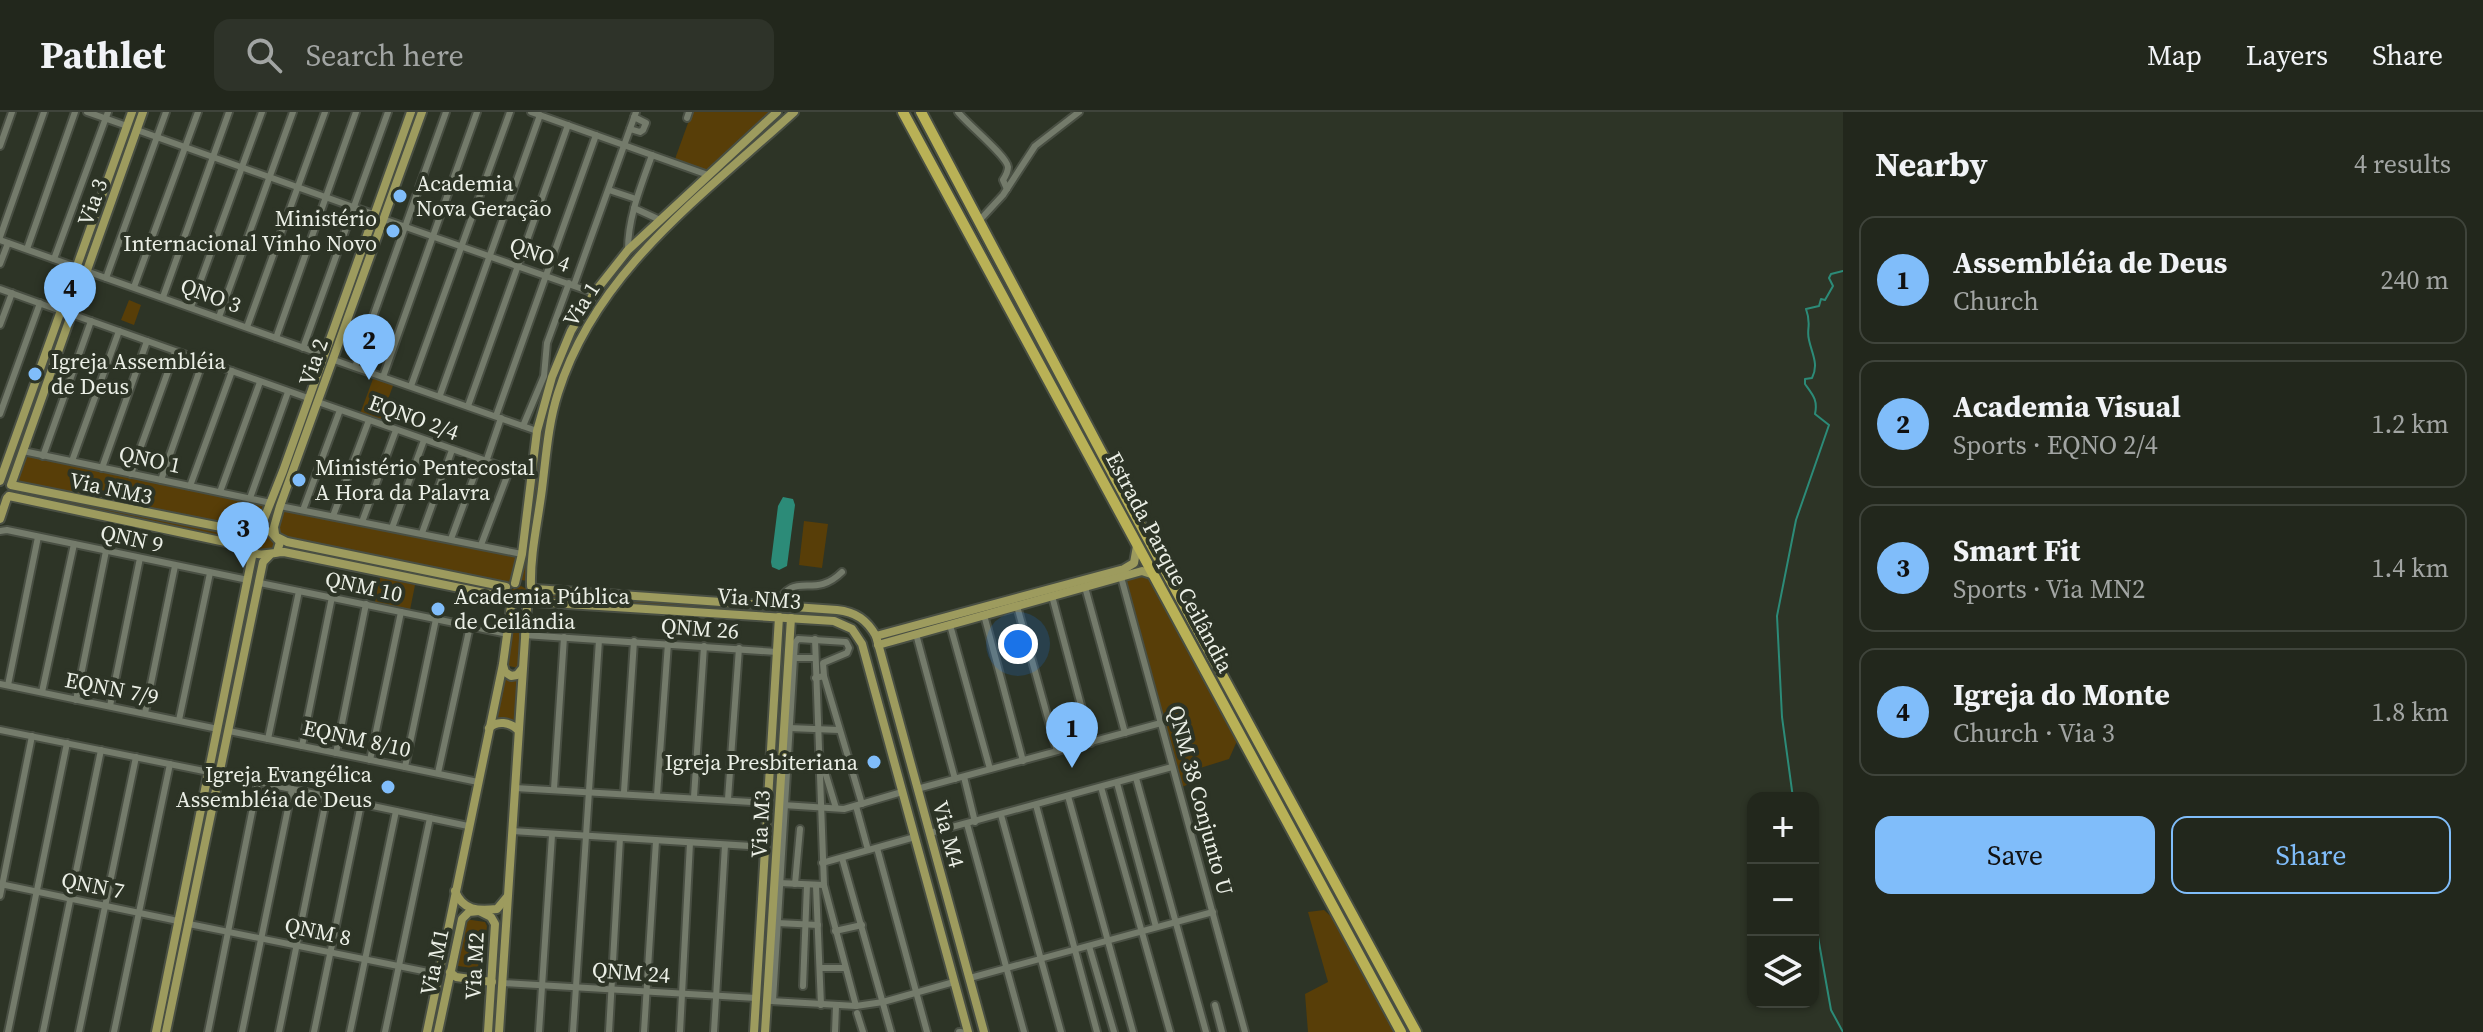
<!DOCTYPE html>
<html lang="en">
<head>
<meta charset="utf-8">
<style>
  :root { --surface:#22271c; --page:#2e3329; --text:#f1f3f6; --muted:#a2a5a3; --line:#3f443b; --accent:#80bdfa }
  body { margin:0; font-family:"Source Serif 4",serif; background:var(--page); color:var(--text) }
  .controls { position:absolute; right:24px; bottom:24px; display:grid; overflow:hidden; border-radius:16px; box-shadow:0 2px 6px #0004 }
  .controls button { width:72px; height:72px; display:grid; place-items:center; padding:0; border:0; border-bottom:2px solid var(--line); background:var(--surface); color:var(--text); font:40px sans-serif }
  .you { position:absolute; left:1018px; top:532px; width:28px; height:28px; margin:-20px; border:6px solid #fff; border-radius:50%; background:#1a73e8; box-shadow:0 0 0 12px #1a73e833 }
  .badge { display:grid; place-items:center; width:52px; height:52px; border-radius:50%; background:var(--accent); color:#111; font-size:26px; font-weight:700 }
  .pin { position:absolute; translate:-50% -66px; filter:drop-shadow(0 2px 4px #0008) }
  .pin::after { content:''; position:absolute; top:42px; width:28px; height:24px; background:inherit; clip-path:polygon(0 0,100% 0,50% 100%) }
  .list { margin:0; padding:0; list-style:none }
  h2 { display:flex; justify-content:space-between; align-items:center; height:104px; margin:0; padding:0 32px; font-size:34px }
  h2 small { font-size:26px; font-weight:400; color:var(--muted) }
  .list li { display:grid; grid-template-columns:52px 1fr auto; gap:24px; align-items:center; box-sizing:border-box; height:128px; margin:0 16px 16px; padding:0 16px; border:2px solid var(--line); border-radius:16px }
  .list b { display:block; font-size:30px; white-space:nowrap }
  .list p { margin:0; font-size:26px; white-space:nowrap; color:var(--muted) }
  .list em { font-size:26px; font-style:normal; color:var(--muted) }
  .actions { display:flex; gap:16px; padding:24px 32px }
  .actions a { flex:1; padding:18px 0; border:2px solid var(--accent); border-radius:16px; text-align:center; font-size:28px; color:var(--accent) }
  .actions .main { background:var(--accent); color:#111 }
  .icon { flex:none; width:44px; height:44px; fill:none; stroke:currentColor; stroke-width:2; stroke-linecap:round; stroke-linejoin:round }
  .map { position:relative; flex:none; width:1843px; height:920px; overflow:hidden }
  header { display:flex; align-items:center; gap:48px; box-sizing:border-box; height:112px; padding:0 40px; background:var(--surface); border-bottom:2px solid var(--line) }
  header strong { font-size:38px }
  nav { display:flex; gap:44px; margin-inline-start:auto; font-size:28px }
  .search { width:560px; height:72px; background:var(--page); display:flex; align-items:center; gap:20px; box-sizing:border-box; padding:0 28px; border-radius:16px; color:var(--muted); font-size:30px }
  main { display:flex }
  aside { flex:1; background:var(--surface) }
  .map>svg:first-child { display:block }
  .green { fill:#583e08 }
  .water { fill:#2c8b78 }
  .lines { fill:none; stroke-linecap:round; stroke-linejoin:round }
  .stream { stroke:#2c8b78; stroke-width:2 }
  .minor-casing { stroke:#494f43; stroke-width:10 }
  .major-casing { stroke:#494f43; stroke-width:12 }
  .highway-casing { stroke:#494f43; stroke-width:14 }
  .minor { stroke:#747b6b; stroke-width:6 }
  .major { stroke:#9d9b5e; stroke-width:8 }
  .highway { stroke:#b9b156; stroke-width:10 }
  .poi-dot { fill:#80bdfa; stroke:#2d3426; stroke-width:3 }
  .labels { text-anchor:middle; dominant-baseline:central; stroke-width:8; stroke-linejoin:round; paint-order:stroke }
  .poi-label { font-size:22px; fill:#ebefe6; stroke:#2d3426; text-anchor:start }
  .street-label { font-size:22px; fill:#ebefe6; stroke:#2d3426 }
</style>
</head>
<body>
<header>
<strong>Pathlet</strong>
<div class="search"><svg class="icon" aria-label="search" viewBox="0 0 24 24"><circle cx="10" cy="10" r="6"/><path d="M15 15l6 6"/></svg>Search here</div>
<nav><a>Map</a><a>Layers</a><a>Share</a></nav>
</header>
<main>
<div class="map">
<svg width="1843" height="920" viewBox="0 0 1843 920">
  <rect width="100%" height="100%" fill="#2d3426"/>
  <g class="green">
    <polygon points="692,0 775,0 707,60 675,47"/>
    <polygon points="129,188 141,193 134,213 121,208"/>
    <polygon points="374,264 394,271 380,309 360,302"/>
    <polygon points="551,279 553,282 549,299 528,469 521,468 540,322"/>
    <polygon points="24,342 262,391 268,395 258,414 253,417 16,371"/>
    <polygon points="14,376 244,423 243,430 14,382"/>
    <polygon points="285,397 518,443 516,465 505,472 284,427 278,422 277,413"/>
    <polygon points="804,409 828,412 822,456 799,453"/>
    <polygon points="263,421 276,429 274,438 264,441 254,437 250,426"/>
    <polygon points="283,431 503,477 501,481 282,438"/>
    <polygon points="1143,462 1150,465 1222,597 1237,629 1229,647 1197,657 1198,668 1182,675 1125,468"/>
    <polygon points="380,465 415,473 410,498 375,490"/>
    <polygon points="521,474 534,481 532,491 520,494 509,488 508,479"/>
    <polygon points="540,481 694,491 696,493 694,496 540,488"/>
    <polygon points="515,498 523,500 518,556 505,553"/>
    <polygon points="502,563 519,566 516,610 493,606"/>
    <polygon points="1324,798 1339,812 1396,920 1308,920 1305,882 1328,870 1308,800"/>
    <polygon points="465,807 485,810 487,814 482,855 480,857 458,854 456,852"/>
  </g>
  <polygon class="water" points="783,385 793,387 795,393 787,454 779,458 772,455 771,450 778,394"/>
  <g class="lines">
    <g class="stream">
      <path d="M 1793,686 L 1782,605 L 1777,504 L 1796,408 L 1829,313 L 1815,302 C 1818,288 1813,283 1805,272 L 1805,267 L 1812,266 C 1819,252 1812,242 1809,228 C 1806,216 1812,213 1806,197 L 1819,194 L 1821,187 L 1825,188 L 1833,174 L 1829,166 L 1831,162 L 1843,159"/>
      <polyline points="1813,797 1831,898 1843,920"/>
    </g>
    <g class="minor-casing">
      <g id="minor">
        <polyline points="87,0 127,14"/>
        <polyline points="531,0 708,63"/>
        <path d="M 958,0 C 966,11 1007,44 1008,55 C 1008,59 1005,65 1003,68 L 1007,77"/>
        <polyline points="687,6 689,0"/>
        <polyline points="630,17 640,20 643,18 646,11 634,5"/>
        <polyline points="137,18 373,102"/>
        <polyline points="0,34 12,0"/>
        <polyline points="609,78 636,87"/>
        <polyline points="634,96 660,108"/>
        <polyline points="383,107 594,181"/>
        <polyline points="978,110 1003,83 1035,34 1079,0"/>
        <polyline points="0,125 44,0"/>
        <polyline points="0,128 76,155"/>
        <polyline points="27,137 75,0"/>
        <path d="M 628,138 C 628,105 641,74 652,43"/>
        <polyline points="54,147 108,0"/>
        <polyline points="0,152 8,131"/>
        <polyline points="86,159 324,243"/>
        <polyline points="106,166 166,0"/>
        <polyline points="574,173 636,0"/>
        <polyline points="134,175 198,0"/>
        <polyline points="0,177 61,199"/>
        <polyline points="163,185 229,0"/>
        <polyline points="191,195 262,0"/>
        <polyline points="71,202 308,286"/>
        <polyline points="219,205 293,0"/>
        <polyline points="0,213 12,181"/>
        <polyline points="247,215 325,0"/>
        <polyline points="276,226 356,0"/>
        <polyline points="303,236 388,0"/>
        <polyline points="334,248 537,319"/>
        <polyline points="355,255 446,0"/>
        <polyline points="383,265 477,0"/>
        <polyline points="411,274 510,0"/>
        <polyline points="440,283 540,3"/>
        <polyline points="318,290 532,365"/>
        <polyline points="468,294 568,13"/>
        <polyline points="0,302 40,191"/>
        <polyline points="496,304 596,23"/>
        <polyline points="523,314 544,264 547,231 569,171"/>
        <polyline points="23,339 271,391"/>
        <polyline points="43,344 91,209"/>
        <polyline points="72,349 119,219"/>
        <polyline points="486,350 501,306"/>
        <polyline points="102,356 147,229"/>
        <polyline points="131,362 175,240"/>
        <polyline points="161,368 203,249"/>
        <polyline points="190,374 232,259"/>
        <polyline points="220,380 260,270"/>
        <polyline points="250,386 288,280"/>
        <polyline points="280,394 522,442"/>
        <polyline points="303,398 340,298"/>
        <polyline points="333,404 369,308"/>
        <polyline points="362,410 396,318"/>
        <polyline points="392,416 424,328"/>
        <polyline points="0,419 7,418 248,468"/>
        <polyline points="422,421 452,338"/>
        <polyline points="451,427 480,348"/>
        <polyline points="481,433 509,359"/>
        <polyline points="1121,465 1245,920"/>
        <polyline points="260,471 508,522"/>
        <polyline points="1085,475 1125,621"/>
        <polyline points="1052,484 1091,631"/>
        <path d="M 776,494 C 794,456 813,489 842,460"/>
        <polyline points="1017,494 1057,639"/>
        <polyline points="984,503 1023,649"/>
        <polyline points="950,513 990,657"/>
        <polyline points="916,522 955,667"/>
        <polyline points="524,523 777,540"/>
        <polyline points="794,546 795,531 798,527 846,530 849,536 847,541 823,551 824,564"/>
        <polyline points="815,566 824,564 862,692"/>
        <polyline points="0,572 218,617"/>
        <polyline points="8,573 38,425"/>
        <polyline points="42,580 74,432"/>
        <polyline points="76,588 106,439"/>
        <polyline points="110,594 140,446"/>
        <polyline points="145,601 175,454"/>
        <polyline points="179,608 210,461"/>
        <polyline points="789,616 839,618"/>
        <polyline points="0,618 209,660"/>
        <polyline points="229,619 478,670"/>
        <polyline points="268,627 299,479"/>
        <polyline points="302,634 332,485"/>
        <polyline points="336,641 366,492"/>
        <polyline points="370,648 401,500"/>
        <polyline points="822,650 836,696"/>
        <polyline points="405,655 436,507"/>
        <polyline points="438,661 470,514"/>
        <polyline points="220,662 468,714"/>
        <polyline points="964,665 975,710"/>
        <polyline points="1136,666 1206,920"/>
        <polyline points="1117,671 1156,815"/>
        <polyline points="1101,675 1170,920"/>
        <polyline points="515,676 768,691"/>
        <polyline points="554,677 564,525"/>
        <polyline points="917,677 1161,611"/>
        <polyline points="624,680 634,529"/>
        <polyline points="657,683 668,531"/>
        <polyline points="1068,684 1133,920"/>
        <polyline points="694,685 704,534"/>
        <polyline points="728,687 739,536"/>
        <polyline points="783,693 844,697 902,680"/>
        <polyline points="1036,693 1097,920"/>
        <polyline points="856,694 868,738"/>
        <polyline points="1001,703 1061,920"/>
        <polyline points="967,712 1024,920"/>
        <polyline points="512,719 766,735"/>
        <polyline points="930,721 1172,655"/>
        <polyline points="877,736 927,920"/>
        <polyline points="842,746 891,920"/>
        <polyline points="822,751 915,725"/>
        <polyline points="779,771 824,773 815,527"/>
        <polyline points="0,772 178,809"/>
        <polyline points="795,772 800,717"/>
        <polyline points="824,773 856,894"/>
        <polyline points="816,774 821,893"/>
        <polyline points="0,784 32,624"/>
        <polyline points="777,811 818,813"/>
        <polyline points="189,812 438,862"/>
        <polyline points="835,819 862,813"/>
        <polyline points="1089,834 1114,920"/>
        <polyline points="820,856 845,856"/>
        <polyline points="970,866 1213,800"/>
        <polyline points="503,871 756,886"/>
        <polyline points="803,874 807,773"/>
        <polyline points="771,889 856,894 883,890 954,870"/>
        <polyline points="773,889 794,546 814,546"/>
        <polyline points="1215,893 1222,920"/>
        <polyline points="857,901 863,920"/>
        <polyline points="8,920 67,631"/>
        <polyline points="43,920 101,638"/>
        <polyline points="79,920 136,645"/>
        <polyline points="114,920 170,652"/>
        <polyline points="208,920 258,670"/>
        <polyline points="242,920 292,677"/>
        <polyline points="279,920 327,684"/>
        <polyline points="314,920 361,692"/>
        <polyline points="350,920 396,699"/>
        <polyline points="385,920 430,706"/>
        <polyline points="539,920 552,723"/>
        <polyline points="573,920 599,528"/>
        <polyline points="609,920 620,726"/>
        <polyline points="644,920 656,729"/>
        <polyline points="680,920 690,731"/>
        <polyline points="714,920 725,733"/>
        <polyline points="835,920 836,894"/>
        <polyline points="959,920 961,920"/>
      </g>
    </g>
    <g class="major-casing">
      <g id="major">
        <polyline points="143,0 11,373 251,421"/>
        <polyline points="0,369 132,0"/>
        <polyline points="9,384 249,435"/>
        <polyline points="0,407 7,386"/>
        <polyline points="260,417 283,359 411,0"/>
        <polyline points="275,422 274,415 280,394 422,0"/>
        <polyline points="277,425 287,430 506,475"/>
        <path d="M 277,440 L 280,430 L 271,420 L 260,417 L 248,424 C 246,452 270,440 284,440 L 504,485"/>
        <polyline points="515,471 522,442 537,319 552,265 571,219 594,181 628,138 777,0"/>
        <path d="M 531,474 C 530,442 538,409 542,377 C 546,345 548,312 558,281 C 596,159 703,83 794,0"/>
        <path d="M 535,477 L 837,498 C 856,500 867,508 876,524 L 984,920"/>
        <polyline points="536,490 834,509 852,517 862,532 968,920"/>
        <polyline points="876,524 1124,457 1134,451 1137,434"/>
        <polyline points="878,533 1142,459 1154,463"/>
        <polyline points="503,553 505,560 511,564 517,563 522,557"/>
        <path d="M 489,616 C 497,608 510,610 518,618"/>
        <path d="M 455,779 C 463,799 478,799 497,797 L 507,785"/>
        <polyline points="479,799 491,805 495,812 488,920"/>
        <polyline points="450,860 456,865 492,870"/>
        <polyline points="156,920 253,440"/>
        <polyline points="166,920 263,450 269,444"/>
        <polyline points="427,920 503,552 511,494"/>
        <polyline points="438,920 462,807 469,800 479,799"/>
        <polyline points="499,920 527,496"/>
        <polyline points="754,920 779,505"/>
        <polyline points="765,920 791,506"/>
      </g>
    </g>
    <g class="highway-casing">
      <g id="highway">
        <polyline points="903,0 1401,920"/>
        <polyline points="921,0 1114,364 1416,920"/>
      </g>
    </g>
    <use href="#minor" class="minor"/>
    <use href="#major" class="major"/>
    <use href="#highway" class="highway"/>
  </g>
  <g class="poi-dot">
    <circle cx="400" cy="84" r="8"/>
    <circle cx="393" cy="119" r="8"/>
    <circle cx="35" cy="262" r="8"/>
    <circle cx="299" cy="368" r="8"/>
    <circle cx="438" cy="497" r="8"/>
    <circle cx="874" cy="650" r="8"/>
    <circle cx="388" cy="675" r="8"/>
  </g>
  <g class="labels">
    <g class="poi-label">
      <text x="416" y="71">Academia<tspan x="416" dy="25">Nova Geração</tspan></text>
      <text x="377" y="106" text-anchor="end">Ministério<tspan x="377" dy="25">Internacional Vinho Novo</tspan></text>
      <text x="51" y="249">Igreja Assembléia<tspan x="51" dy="25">de Deus</tspan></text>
      <text x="315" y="355">Ministério Pentecostal<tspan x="315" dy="25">A Hora da Palavra</tspan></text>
      <text x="454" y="484">Academia Pública<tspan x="454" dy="25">de Ceilândia</tspan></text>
      <text x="858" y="650" text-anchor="end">Igreja Presbiteriana</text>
      <text x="372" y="662" text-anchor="end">Igreja Evangélica<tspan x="372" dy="25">Assembléia de Deus</tspan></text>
    </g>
    <g class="street-label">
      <text transform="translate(92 90) rotate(-70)">Via 3</text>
      <text transform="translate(540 142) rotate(20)">QNO 4</text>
      <text transform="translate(211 183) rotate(20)">QNO 3</text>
      <text transform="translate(581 192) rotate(-58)">Via 1</text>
      <text transform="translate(313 250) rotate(-71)">Via 2</text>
      <text transform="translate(414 305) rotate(20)">EQNO 2/4</text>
      <text transform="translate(150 347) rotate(12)">QNO 1</text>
      <text transform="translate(111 376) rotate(12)">Via NM3</text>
      <text transform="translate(132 426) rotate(12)">QNN 9</text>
      <text transform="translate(1170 450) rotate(62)">Estrada Parque Ceilândia</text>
      <text transform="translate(364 474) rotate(12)">QNM 10</text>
      <text transform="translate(759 486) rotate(4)">Via NM3</text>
      <text transform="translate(700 516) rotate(4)">QNM 26</text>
      <text transform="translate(112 576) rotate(11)">EQNN 7/9</text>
      <text transform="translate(357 626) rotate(12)">EQNM 8/10</text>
      <text transform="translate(1201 688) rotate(75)">QNM 38 Conjunto U</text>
      <text transform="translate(760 712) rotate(-87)">Via M3</text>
      <text transform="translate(949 722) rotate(75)">Via M4</text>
      <text transform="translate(93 773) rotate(11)">QNN 7</text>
      <text transform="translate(318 819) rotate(12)">QNM 8</text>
      <text transform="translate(434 850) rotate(-78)">Via M1</text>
      <text transform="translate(474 854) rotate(-87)">Via M2</text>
      <text transform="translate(631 860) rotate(4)">QNM 24</text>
    </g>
  </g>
</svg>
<div class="controls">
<button>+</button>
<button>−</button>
<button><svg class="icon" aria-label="layers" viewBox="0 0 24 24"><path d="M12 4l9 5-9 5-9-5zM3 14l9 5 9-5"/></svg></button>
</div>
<div class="you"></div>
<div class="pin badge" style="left:1072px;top:656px">1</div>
<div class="pin badge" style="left:369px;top:268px">2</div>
<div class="pin badge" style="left:243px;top:456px">3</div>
<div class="pin badge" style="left:70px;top:216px">4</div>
</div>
<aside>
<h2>Nearby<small>4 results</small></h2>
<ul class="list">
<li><span class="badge">1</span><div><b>Assembléia de Deus</b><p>Church</p></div><em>240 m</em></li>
<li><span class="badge">2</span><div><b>Academia Visual</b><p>Sports · EQNO 2/4</p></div><em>1.2 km</em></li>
<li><span class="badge">3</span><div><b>Smart Fit</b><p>Sports · Via MN2</p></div><em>1.4 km</em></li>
<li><span class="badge">4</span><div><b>Igreja do Monte</b><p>Church · Via 3</p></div><em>1.8 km</em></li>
</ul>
<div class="actions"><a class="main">Save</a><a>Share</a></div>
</aside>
</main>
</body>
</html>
